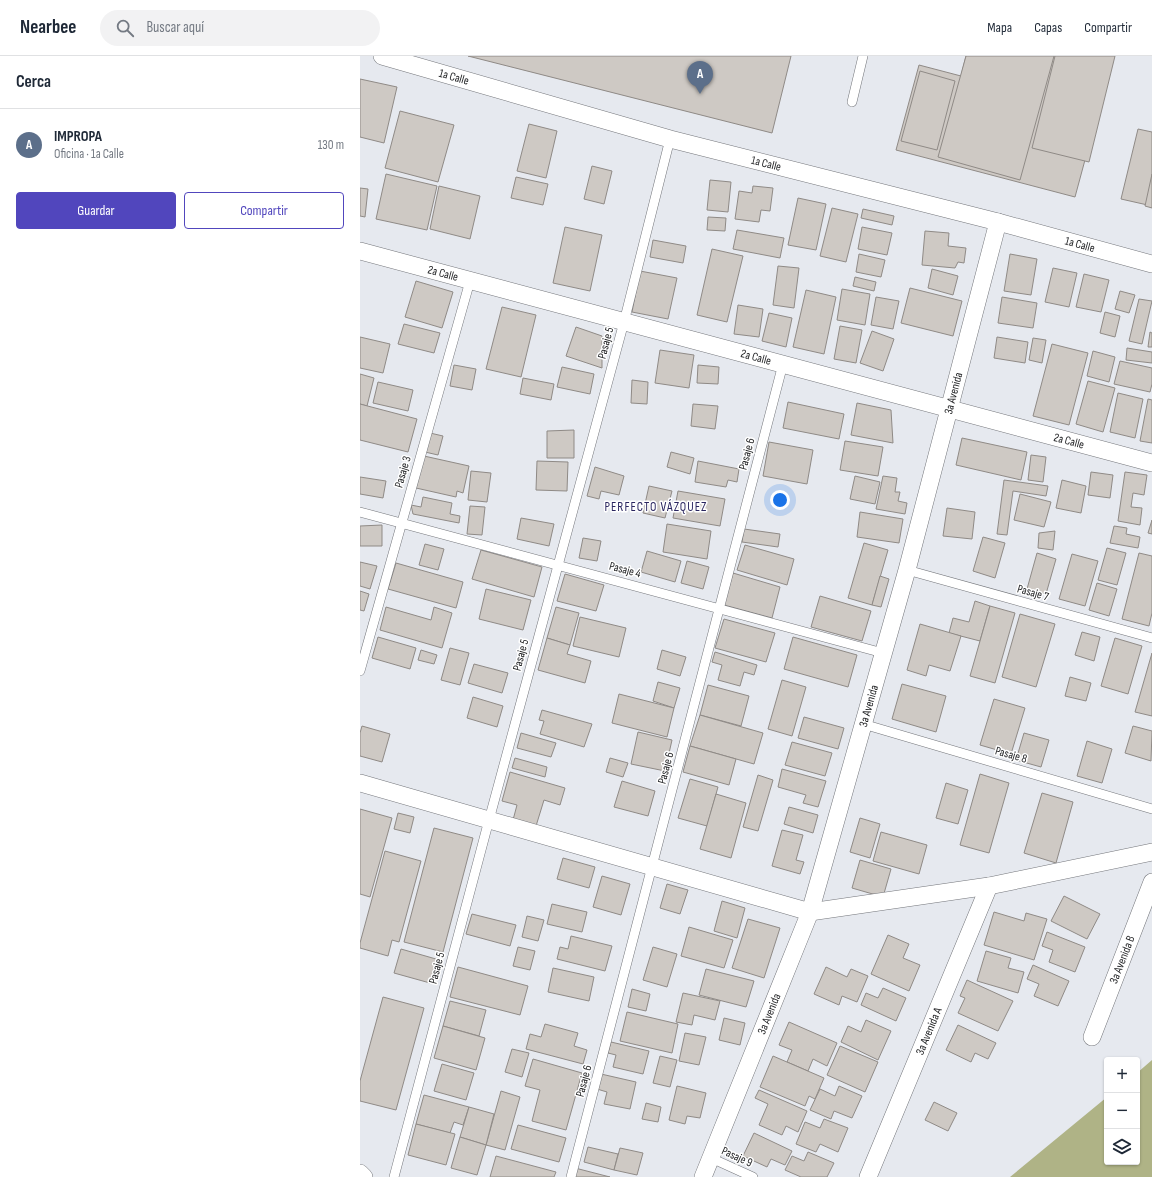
<!DOCTYPE html>
<html lang="es">
<head>
<meta charset="utf-8">
<style>
  :root { --surface:#fff; --page:#f2f2f3; --text:#1f2937; --muted:#747a83; --line:#e0e1e3; --accent:#5146bd }
  body { margin:0; font-family:"Sofia Sans Condensed",sans-serif; background:var(--page); color:var(--text) }
  .controls { position:absolute; right:12px; bottom:12px; display:grid; overflow:hidden; border-radius:4px; box-shadow:0 1px 3px #0004 }
  .controls button { width:36px; height:36px; display:grid; place-items:center; padding:0; border:0; border-bottom:1px solid var(--line); background:var(--surface); color:var(--text); font:20px sans-serif }
  .you { position:absolute; left:420px; top:444px; width:14px; height:14px; margin:-10px; border:3px solid #fff; border-radius:50%; background:#1a73e8; box-shadow:0 0 0 6px #1a73e833 }
  .badge { display:grid; place-items:center; width:26px; height:26px; border-radius:50%; background:var(--accent); color:#fff; font-size:13px; font-weight:700 }
  .pin { position:absolute; translate:-50% -33px; filter:drop-shadow(0 1px 2px #0008) }
  .pin::after { content:''; position:absolute; top:21px; width:14px; height:12px; background:inherit; clip-path:polygon(0 0,100% 0,50% 100%) }
  .list { margin:0; padding:0; list-style:none }
  h2 { display:flex; justify-content:space-between; align-items:center; height:52px; margin:0; padding:0 16px; font-size:17px }
  h2 small { font-size:13px; font-weight:400; color:var(--muted) }
  .list li { display:grid; grid-template-columns:26px 1fr auto; gap:12px; align-items:center; box-sizing:border-box; height:72px; padding:0 16px; border-top:1px solid var(--line) }
  .list b { display:block; font-size:15px; white-space:nowrap }
  .list p { margin:0; font-size:13px; white-space:nowrap; color:var(--muted) }
  .list em { font-size:13px; font-style:normal; color:var(--muted) }
  .actions { display:flex; gap:8px; padding:12px 16px }
  .actions a { flex:1; padding:9px 0; border:1px solid var(--accent); border-radius:4px; text-align:center; font-size:14px; color:var(--accent) }
  .actions .main { background:var(--accent); color:#fff }
  .icon { flex:none; width:22px; height:22px; fill:none; stroke:currentColor; stroke-width:2; stroke-linecap:round; stroke-linejoin:round }
  .map { position:relative; flex:none; width:792px; height:1121px; overflow:hidden }
  header { display:flex; align-items:center; gap:24px; box-sizing:border-box; height:56px; padding:0 20px; background:var(--surface); border-bottom:1px solid var(--line) }
  header strong { font-size:19px }
  nav { display:flex; gap:22px; margin-inline-start:auto; font-size:14px }
  .search { width:280px; height:36px; background:var(--page); display:flex; align-items:center; gap:10px; box-sizing:border-box; padding:0 14px; border-radius:22px; color:var(--muted); font-size:15px }
  main { display:flex }
  aside { flex:1; background:var(--surface) }
  .map>svg:first-child { display:block }
  .forest { fill:#afb386 }
  .building { fill:#cec9c4; stroke:#8f8a86 }
  .lines { fill:none; stroke-linecap:round; stroke-linejoin:round }
  .service-casing { stroke:#74767b; stroke-width:10 }
  .minor-casing { stroke:#74767b; stroke-width:18 }
  .service { stroke:#fff; stroke-width:9 }
  .minor { stroke:#fff; stroke-width:17 }
  .labels { text-anchor:middle; dominant-baseline:central; stroke-width:3; stroke-linejoin:round; paint-order:stroke }
  .street-label { font-size:12px; fill:#252628; stroke:#fff }
  .neighbourhood-label { font-size:13px; letter-spacing:1px; fill:#29255f; stroke:#fff }
</style>
</head>
<body>
<header>
<strong>Nearbee</strong>
<div class="search"><svg class="icon" aria-label="search" viewBox="0 0 24 24"><circle cx="10" cy="10" r="6"/><path d="M15 15l6 6"/></svg>Buscar aquí</div>
<nav><a>Mapa</a><a>Capas</a><a>Compartir</a></nav>
</header>
<main>
<aside>
<h2>Cerca<small></small></h2>
<ul class="list">
<li><span class="badge" style="background:#5c6f8a">A</span><div><b>IMPROPA</b><p>Oficina · 1a Calle</p></div><em>130 m</em></li>
</ul>
<div class="actions"><a class="main">Guardar</a><a>Compartir</a></div>
</aside>
<div class="map">
<svg width="792" height="1121" viewBox="0 0 792 1121">
  <rect width="100%" height="100%" fill="#e6e9ef"/>
  <polygon class="forest" points="792,1004 792,1121 650,1121 747,1041 747,1106 777,1106 777,1017"/>
  <g class="building">
    <polygon points="108,0 431,0 412,77"/>
    <polygon points="606,0 753,0 715,141 536,94 559,9 601,20"/>
    <polygon points="606,0 694,0 660,124 578,101"/>
    <polygon points="695,0 755,0 729,106 672,92"/>
    <polygon points="560,15 595,25 577,94 541,85"/>
    <polygon points="0,23 37,31 24,87 0,81"/>
    <polygon points="40,55 94,69 78,126 25,112"/>
    <polygon points="169,68 197,75 186,122 157,115"/>
    <polygon points="778,73 792,76 792,150 761,143"/>
    <polygon points="232,110 252,115 244,148 224,143"/>
    <polygon points="26,118 77,130 67,174 16,163"/>
    <polygon points="792,118 792,152 785,150"/>
    <polygon points="156,121 188,128 183,149 151,142"/>
    <polygon points="350,124 371,126 368,156 347,154"/>
    <polygon points="79,130 120,140 110,183 70,173"/>
    <polygon points="393,130 413,132 410,155 401,154 399,166 375,163 379,135 392,137"/>
    <polygon points="0,132 8,133 5,161 0,160"/>
    <polygon points="438,142 466,148 456,194 428,189"/>
    <polygon points="472,152 498,158 486,206 460,200"/>
    <polygon points="503,153 534,160 532,169 501,162"/>
    <polygon points="348,161 366,162 365,175 347,174"/>
    <polygon points="205,171 242,179 230,235 193,227"/>
    <polygon points="502,171 532,177 527,199 498,193"/>
    <polygon points="377,174 424,182 420,202 373,193"/>
    <polygon points="565,175 589,177 588,190 606,192 604,207 598,206 595,212 562,209"/>
    <polygon points="293,184 326,190 323,207 290,201"/>
    <polygon points="352,193 383,200 367,266 337,259"/>
    <polygon points="499,198 525,204 521,221 496,216"/>
    <polygon points="650,198 677,203 671,239 644,235"/>
    <polygon points="418,210 439,212 434,252 413,249"/>
    <polygon points="693,212 717,217 709,251 685,246"/>
    <polygon points="572,213 598,220 593,239 568,232"/>
    <polygon points="280,215 317,222 308,263 272,256"/>
    <polygon points="724,218 749,224 741,256 716,251"/>
    <polygon points="495,221 516,226 514,235 493,230"/>
    <polygon points="56,225 93,236 82,272 45,261"/>
    <polygon points="550,232 602,245 593,280 541,267"/>
    <polygon points="482,233 510,238 505,269 477,264"/>
    <polygon points="446,234 476,241 464,298 433,291"/>
    <polygon points="760,235 775,239 769,257 755,253"/>
    <polygon points="516,241 539,245 533,273 511,269"/>
    <polygon points="642,241 677,247 673,272 638,267"/>
    <polygon points="779,243 792,245 782,288 769,285"/>
    <polygon points="378,249 403,253 399,281 374,278"/>
    <polygon points="142,251 176,259 161,321 126,313"/>
    <polygon points="745,256 760,260 755,281 740,277"/>
    <polygon points="409,257 432,262 426,291 402,285"/>
    <polygon points="44,268 80,277 74,297 38,288"/>
    <polygon points="480,270 502,274 496,307 474,303"/>
    <polygon points="216,271 242,280 242,312 206,300"/>
    <polygon points="512,275 534,283 523,315 500,307"/>
    <polygon points="790,276 792,277 792,291 788,291"/>
    <polygon points="0,281 30,288 23,317 0,312"/>
    <polygon points="637,281 668,286 665,307 634,302"/>
    <polygon points="673,282 686,284 682,307 669,304"/>
    <polygon points="692,288 728,297 709,369 673,360"/>
    <polygon points="767,292 792,296 792,307 766,304"/>
    <polygon points="300,294 334,299 329,332 295,327"/>
    <polygon points="733,295 755,301 749,326 727,320"/>
    <polygon points="760,305 792,312 792,328 790,336 754,328"/>
    <polygon points="94,309 116,313 112,334 90,330"/>
    <polygon points="338,309 359,311 358,328 337,327"/>
    <polygon points="202,311 234,318 230,338 197,331"/>
    <polygon points="0,318 14,322 7,350 0,348"/>
    <polygon points="163,322 194,328 191,344 160,338"/>
    <polygon points="272,324 288,326 287,348 271,347"/>
    <polygon points="728,325 755,332 743,376 716,368"/>
    <polygon points="18,326 53,334 48,355 13,347"/>
    <polygon points="758,337 783,343 775,382 750,376"/>
    <polygon points="788,343 792,344 792,387 780,385"/>
    <polygon points="428,346 484,358 479,383 423,372"/>
    <polygon points="497,347 531,354 533,387 491,379"/>
    <polygon points="0,348 57,363 48,396 0,384"/>
    <polygon points="333,348 358,350 355,373 331,370"/>
    <polygon points="214,374 214,402 187,402 187,375"/>
    <polygon points="70,377 83,380 78,399 65,396"/>
    <polygon points="602,382 667,396 661,424 596,409"/>
    <polygon points="485,385 523,391 518,420 480,414"/>
    <polygon points="409,386 453,394 447,428 403,420"/>
    <polygon points="311,396 334,402 330,418 307,411"/>
    <polygon points="671,399 686,401 683,426 668,424"/>
    <polygon points="64,400 109,410 103,437 97,435 96,441 56,432"/>
    <polygon points="177,405 208,406 207,435 176,434"/>
    <polygon points="338,405 379,413 377,426 368,424 366,431 335,426"/>
    <polygon points="235,411 264,420 259,439 241,435 239,443 227,440"/>
    <polygon points="111,415 131,417 127,446 108,444"/>
    <polygon points="731,416 753,419 750,442 728,439"/>
    <polygon points="765,416 787,419 784,439 773,437 771,451 782,452 780,469 758,465"/>
    <polygon points="495,420 520,426 515,448 490,443"/>
    <polygon points="523,420 537,422 535,436 540,436 538,445 547,447 545,458 516,453"/>
    <polygon points="0,421 26,425 23,442 0,438"/>
    <polygon points="644,424 688,430 686,440 653,435 647,479 637,478"/>
    <polygon points="702,424 726,430 721,457 696,452"/>
    <polygon points="289,430 312,435 305,462 283,457"/>
    <polygon points="318,435 365,443 360,470 313,462"/>
    <polygon points="660,438 691,446 684,471 654,464"/>
    <polygon points="63,441 92,447 90,458 100,460 99,467 53,458 51,449 61,451"/>
    <polygon points="110,450 125,451 122,479 107,478"/>
    <polygon points="587,452 615,456 612,483 583,480"/>
    <polygon points="500,456 543,463 539,487 497,481"/>
    <polygon points="161,462 194,468 189,490 157,483"/>
    <polygon points="792,464 792,478 788,477"/>
    <polygon points="307,468 351,475 347,503 303,496"/>
    <polygon points="22,469 22,490 0,490 0,470"/>
    <polygon points="754,470 767,472 766,478 780,481 778,492 750,487"/>
    <polygon points="384,473 420,478 418,491 382,486"/>
    <polygon points="695,475 693,494 678,492 679,477"/>
    <polygon points="623,481 645,487 635,522 613,515"/>
    <polygon points="223,482 241,485 237,505 219,502"/>
    <polygon points="504,487 528,494 512,549 488,542"/>
    <polygon points="65,488 84,493 78,514 59,509"/>
    <polygon points="385,489 434,503 427,529 377,514"/>
    <polygon points="747,492 766,497 757,529 738,524"/>
    <polygon points="121,494 182,511 174,541 112,523"/>
    <polygon points="287,495 321,505 315,526 281,516"/>
    <polygon points="677,497 696,503 686,538 667,533"/>
    <polygon points="779,497 792,500 792,557 789,570 762,563"/>
    <polygon points="712,498 738,505 725,550 699,543"/>
    <polygon points="327,505 349,511 343,533 321,527"/>
    <polygon points="0,506 17,510 10,533 0,530"/>
    <polygon points="36,507 103,526 96,552 28,533"/>
    <polygon points="373,517 420,531 412,562 364,549"/>
    <polygon points="205,518 244,529 236,555 197,545"/>
    <polygon points="520,520 529,523 521,551 512,549"/>
    <polygon points="737,527 757,533 749,560 729,554"/>
    <polygon points="126,533 171,544 163,574 119,563"/>
    <polygon points="0,535 9,538 4,555 0,554"/>
    <polygon points="460,540 511,555 502,585 451,571"/>
    <polygon points="615,545 630,550 620,585 589,577 593,562 609,566"/>
    <polygon points="630,550 655,557 635,627 610,620"/>
    <polygon points="26,551 71,564 74,551 92,557 82,592 20,574"/>
    <polygon points="196,551 219,557 210,589 187,582"/>
    <polygon points="660,558 695,568 676,631 642,621"/>
    <polygon points="220,561 266,572 259,601 213,590"/>
    <polygon points="364,563 415,577 406,606 355,592"/>
    <polygon points="560,568 601,580 590,615 569,609 566,620 547,614"/>
    <polygon points="722,576 740,581 734,605 715,599"/>
    <polygon points="18,581 56,592 50,613 12,602"/>
    <polygon points="433,581 497,599 488,631 424,613"/>
    <polygon points="187,582 210,589 207,598 231,605 225,627 178,614"/>
    <polygon points="755,582 782,590 768,638 741,630"/>
    <polygon points="90,592 109,597 100,629 81,624"/>
    <polygon points="61,594 77,599 74,608 58,604"/>
    <polygon points="302,594 326,601 320,620 297,613"/>
    <polygon points="355,596 397,609 394,619 384,616 380,630 358,624 362,609 352,606"/>
    <polygon points="792,597 792,660 775,656"/>
    <polygon points="114,608 148,617 142,637 108,627"/>
    <polygon points="710,621 731,627 726,645 705,640"/>
    <polygon points="422,624 446,631 432,680 408,673"/>
    <polygon points="298,626 320,632 314,652 293,645"/>
    <polygon points="542,628 586,640 576,676 532,663"/>
    <polygon points="348,629 389,640 381,670 340,659"/>
    <polygon points="259,638 314,652 307,681 252,667"/>
    <polygon points="113,641 143,650 137,671 107,662"/>
    <polygon points="634,643 665,652 651,698 620,689"/>
    <polygon points="182,654 232,668 224,691 180,678 184,665 179,664"/>
    <polygon points="340,659 403,677 394,708 330,690"/>
    <polygon points="444,661 484,672 478,693 438,682"/>
    <polygon points="2,670 30,678 22,706 0,700 0,677"/>
    <polygon points="773,670 792,675 791,705 765,697"/>
    <polygon points="278,676 312,684 305,715 271,708"/>
    <polygon points="161,677 196,687 191,701 157,692"/>
    <polygon points="664,677 689,684 681,711 656,704"/>
    <polygon points="727,685 752,693 742,727 717,720"/>
    <polygon points="432,686 472,697 465,720 425,709"/>
    <polygon points="330,690 376,703 369,729 323,716"/>
    <polygon points="155,702 187,711 185,721 152,712"/>
    <polygon points="250,702 268,707 263,721 246,716"/>
    <polygon points="422,713 466,725 458,751 443,747 446,739 418,731"/>
    <polygon points="150,716 205,732 200,749 184,744 176,770 153,764 157,749 142,745"/>
    <polygon points="620,718 649,727 629,797 600,789"/>
    <polygon points="398,719 413,724 398,775 383,771"/>
    <polygon points="330,723 358,731 347,770 318,762"/>
    <polygon points="262,725 295,735 288,760 254,751"/>
    <polygon points="586,727 608,734 598,768 576,762"/>
    <polygon points="682,737 713,746 696,807 664,797"/>
    <polygon points="356,738 386,747 371,802 340,793"/>
    <polygon points="429,751 458,759 453,777 424,768"/>
    <polygon points="0,753 32,762 10,841 0,838"/>
    <polygon points="38,757 54,761 50,777 34,773"/>
    <polygon points="500,762 520,768 510,802 490,796"/>
    <polygon points="74,772 113,782 83,896 44,886"/>
    <polygon points="422,774 443,779 436,804 444,806 440,818 412,810"/>
    <polygon points="521,776 567,789 559,818 513,805"/>
    <polygon points="25,795 61,805 39,886 32,884 28,900 0,892 0,887"/>
    <polygon points="203,802 235,811 229,832 197,823"/>
    <polygon points="500,804 531,813 523,841 492,832"/>
    <polygon points="242,820 270,828 261,859 233,851"/>
    <polygon points="307,828 328,834 320,858 300,852"/>
    <polygon points="704,840 740,858 727,883 691,865"/>
    <polygon points="362,845 385,852 377,882 354,875"/>
    <polygon points="192,848 227,856 222,876 187,868"/>
    <polygon points="634,856 664,865 666,857 687,863 674,904 624,889"/>
    <polygon points="112,858 156,869 150,890 106,878"/>
    <polygon points="167,860 184,864 178,885 162,881"/>
    <polygon points="388,863 420,872 404,922 372,912"/>
    <polygon points="329,871 373,884 364,912 321,900"/>
    <polygon points="687,876 725,891 715,916 689,906 693,894 682,890"/>
    <polygon points="528,879 549,888 543,902 560,909 549,935 511,918"/>
    <polygon points="211,880 252,890 245,915 197,903 200,891 208,893"/>
    <polygon points="158,891 175,895 170,914 153,910"/>
    <polygon points="293,891 317,898 307,931 283,924"/>
    <polygon points="41,893 76,903 70,927 34,917"/>
    <polygon points="626,895 651,902 648,912 664,916 658,937 617,925"/>
    <polygon points="673,909 709,925 698,950 674,940 679,928 667,923"/>
    <polygon points="98,911 168,930 160,959 90,941"/>
    <polygon points="466,911 487,921 491,913 508,920 497,946 482,940 479,949 454,938"/>
    <polygon points="193,912 234,921 229,945 188,936"/>
    <polygon points="346,913 394,925 386,951 339,939"/>
    <polygon points="607,924 653,945 638,975 598,957 605,942 600,940"/>
    <polygon points="523,932 546,942 536,965 501,949 506,937 518,942"/>
    <polygon points="272,933 290,938 286,955 268,951"/>
    <polygon points="323,937 360,945 355,964 334,959 332,969 316,966"/>
    <polygon points="23,941 64,952 36,1054 0,1045 0,1025"/>
    <polygon points="90,945 126,954 119,980 83,970"/>
    <polygon points="267,956 318,968 312,997 260,985"/>
    <polygon points="364,962 385,967 380,989 359,984"/>
    <polygon points="506,964 531,975 518,1004 481,986 488,970 501,976"/>
    <polygon points="429,966 477,987 467,1010 453,1003 448,1015 427,1006 432,994 419,989"/>
    <polygon points="185,968 218,977 214,990 227,994 223,1008 166,993 170,978 181,981"/>
    <polygon points="598,969 636,987 628,1003 615,997 611,1006 586,994"/>
    <polygon points="83,970 125,982 116,1014 74,1002"/>
    <polygon points="325,977 346,981 339,1009 319,1005"/>
    <polygon points="251,986 289,995 283,1018 253,1011 256,999 248,997"/>
    <polygon points="480,990 518,1006 505,1036 467,1019"/>
    <polygon points="152,993 169,997 162,1021 145,1016"/>
    <polygon points="300,1000 317,1004 310,1031 293,1027"/>
    <polygon points="413,1000 464,1022 455,1043 449,1040 445,1050 400,1031"/>
    <polygon points="173,1003 222,1017 206,1074 172,1065 180,1034 165,1030"/>
    <polygon points="82,1008 114,1017 106,1044 74,1035"/>
    <polygon points="241,1018 276,1026 270,1053 244,1048 247,1036 237,1033"/>
    <polygon points="317,1030 346,1037 340,1062 327,1060 325,1068 309,1064"/>
    <polygon points="479,1030 502,1040 492,1062 474,1055 471,1063 450,1054 460,1033 475,1040"/>
    <polygon points="399,1034 447,1055 438,1076 426,1070 422,1079 399,1069 408,1048 395,1042"/>
    <polygon points="141,1035 160,1041 145,1094 126,1089"/>
    <polygon points="64,1039 109,1051 103,1069 94,1066 90,1077 56,1068"/>
    <polygon points="574,1046 597,1057 588,1075 565,1064"/>
    <polygon points="286,1047 301,1051 298,1066 282,1063"/>
    <polygon points="109,1051 134,1058 126,1089 100,1081"/>
    <polygon points="464,1063 488,1072 478,1096 460,1088 456,1096 436,1088 445,1066 460,1072"/>
    <polygon points="56,1068 95,1078 86,1109 48,1099"/>
    <polygon points="158,1069 206,1082 199,1106 151,1093"/>
    <polygon points="394,1077 432,1095 425,1109 411,1103 407,1111 383,1100"/>
    <polygon points="100,1081 126,1089 117,1119 91,1112"/>
    <polygon points="228,1091 258,1098 254,1114 224,1106"/>
    <polygon points="260,1092 283,1097 277,1119 254,1114"/>
    <polygon points="448,1096 474,1107 467,1121 441,1121 425,1114 432,1100 444,1105"/>
    <polygon points="136,1100 196,1116 194,1121 130,1121"/>
    <polygon points="215,1112 250,1121 212,1121"/>
  </g>
  <g class="lines">
    <g class="service-casing">
      <g id="service">
        <polyline points="492,46 503,0"/>
        <polyline points="0,456 523,597"/>
        <polyline points="547,514 792,582"/>
        <polyline points="0,615 110,225"/>
        <polyline points="503,668 792,753"/>
        <polyline points="351,1102 393,1121"/>
        <polyline points="34,1121 129,764 264,266 310,83"/>
        <polyline points="211,1121 423,308"/>
      </g>
    </g>
    <g class="minor-casing">
      <g id="minor">
        <path id="s1" d="M 22,0 L 310,83 L 638,166 L 792,208"/>
        <path id="s2" d="M 0,195 L 792,407"/>
        <polyline points="0,727 450,856 629,830 792,796"/>
        <path id="s3" d="M 732,981 L 792,826"/>
        <polyline points="0,1117 4,1121"/>
        <path id="s4" d="M 343,1121 L 450,856 L 547,514 L 638,166"/>
        <path id="s5" d="M 508,1121 L 629,830"/>
      </g>
    </g>
    <use href="#service" class="service"/>
    <use href="#minor" class="minor"/>
  </g>
  <g class="labels">
    <g class="street-label">
      <text stroke="none"><textPath href="#s1" startOffset="75">1a Calle</textPath></text>
      <text stroke="none"><textPath href="#s1" startOffset="399">1a Calle</textPath></text>
      <text stroke="none"><textPath href="#s1" startOffset="723">1a Calle</textPath></text>
      <text stroke="none"><textPath href="#s2" startOffset="86">2a Calle</textPath></text>
      <text transform="translate(246 287) rotate(-75)">Pasaje 5</text>
      <text stroke="none"><textPath href="#s2" startOffset="410">2a Calle</textPath></text>
      <text stroke="none"><textPath href="#s4" startOffset="824">3a Avenida</textPath></text>
      <text stroke="none"><textPath href="#s2" startOffset="734">2a Calle</textPath></text>
      <text transform="translate(387 398) rotate(-75)">Pasaje 6</text>
      <text transform="translate(43 416) rotate(-74)">Pasaje 3</text>
      <text transform="translate(265 514) rotate(15)">Pasaje 4</text>
      <text transform="translate(673 537) rotate(16)">Pasaje 7</text>
      <text transform="translate(161 599) rotate(-75)">Pasaje 5</text>
      <text stroke="none"><textPath href="#s4" startOffset="500">3a Avenida</textPath></text>
      <text transform="translate(651 699) rotate(16)">Pasaje 8</text>
      <text transform="translate(306 712) rotate(-75)">Pasaje 6</text>
      <text stroke="none"><textPath href="#s3" startOffset="83">3a Avenida B</textPath></text>
      <text transform="translate(77 912) rotate(-75)">Pasaje 5</text>
      <text stroke="none"><textPath href="#s4" startOffset="176">3a Avenida</textPath></text>
      <text stroke="none"><textPath href="#s5" startOffset="158">3a Avenida A</textPath></text>
      <text transform="translate(224 1025) rotate(-75)">Pasaje 6</text>
      <text transform="translate(377 1101) rotate(24)">Pasaje 9</text>
    </g>
    <g class="neighbourhood-label">
      <text x="296" y="451">PERFECTO VÁZQUEZ</text>
    </g>
  </g>
</svg>
<div class="controls">
<button>+</button>
<button>−</button>
<button><svg class="icon" aria-label="layers" viewBox="0 0 24 24"><path d="M12 4l9 5-9 5-9-5zM3 14l9 5 9-5"/></svg></button>
</div>
<div class="you"></div>
<div class="pin badge" style="left:340px;top:38px;background:#5c6f8a">A</div>
</div>
</main>
</body>
</html>
